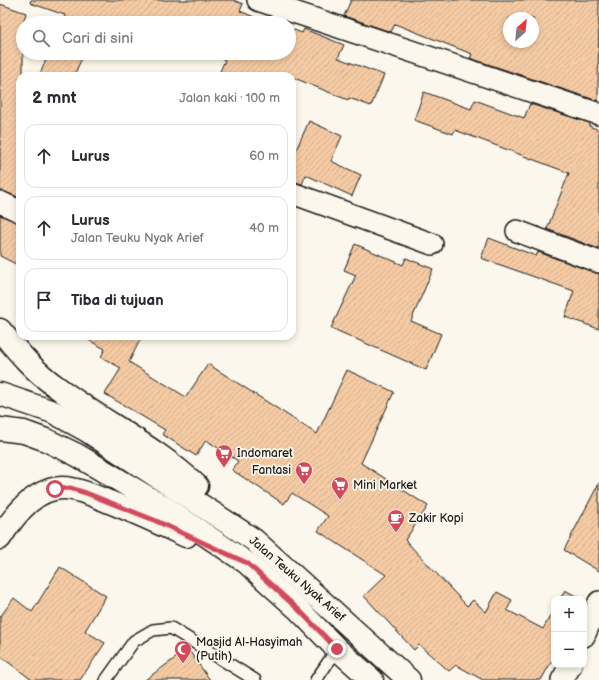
<!DOCTYPE html>
<html lang="id">
<head>
<meta charset="utf-8">
<style>
  :root { --surface:#fff; --page:#f7f7f7; --text:#2b2b33; --muted:#7c7c81; --line:#e1e1e2 }
  body { margin:0; font-family:"Balsamiq Sans",sans-serif; background:var(--page); color:var(--text) }
  .controls { position:absolute; right:12px; bottom:12px; display:grid; overflow:hidden; border-radius:8px; box-shadow:0 2px 6px #0003 }
  .controls button { width:36px; height:36px; display:grid; place-items:center; padding:0; border:0; border-bottom:1px solid var(--line); background:var(--surface); color:var(--text); font:20px sans-serif }
  .compass { position:absolute; left:503px; top:12px; width:36px; height:36px; border-radius:50%; background:var(--surface); box-shadow:0 2px 6px #0003; rotate:27deg }
  .stop { position:absolute; width:12px; height:12px; margin:-9px; border:3px solid #d1495b; border-radius:50%; background:#fff }
  .stop.end { background:#d1495b; border-color:#fff; box-shadow:0 1px 4px #0008 }
  .list { margin:0; padding:0; list-style:none }
  h2 { display:flex; justify-content:space-between; align-items:center; height:52px; margin:0; padding:0 16px; font-size:17px }
  h2 small { font-size:13px; font-weight:400; color:var(--muted) }
  .list li { display:grid; grid-template-columns:26px 1fr auto; gap:12px; align-items:center; box-sizing:border-box; height:64px; margin:0 8px 8px; padding:0 8px; border:1px solid var(--line); border-radius:12px }
  .list b { display:block; font-size:15px; white-space:nowrap }
  .list p { margin:0; font-size:13px; white-space:nowrap; color:var(--muted) }
  .list em { font-size:13px; font-style:normal; color:var(--muted) }
  .icon { flex:none; width:22px; height:22px; fill:none; stroke:currentColor; stroke-width:2; stroke-linecap:round; stroke-linejoin:round }
  .map { position:relative; flex:none; width:599px; height:680px; overflow:hidden }
  .search { position:absolute; background:var(--surface); box-shadow:0 2px 6px #0003; left:16px; top:16px; width:280px; height:44px; display:flex; align-items:center; gap:10px; box-sizing:border-box; padding:0 14px; border-radius:22px; color:var(--muted); font-size:15px }
  .panel { position:absolute; background:var(--surface); box-shadow:0 2px 6px #0003; left:16px; top:72px; width:280px; height:268px; border-radius:12px }
  .map>svg:first-child { display:block }
  .building { fill:url(#building-hatch); stroke:#1c1c1c; fill-rule:evenodd }
  .lines { fill:none; stroke-linecap:round; stroke-linejoin:round }
  .service-casing { stroke:#1c1c1c; stroke-width:14 }
  .minor-casing { stroke:#1c1c1c; stroke-width:24 }
  .secondary-casing { stroke:#1c1c1c; stroke-width:25 }
  .service { stroke:#fbf7ec; stroke-width:11 }
  .minor { stroke:#fbf7ec; stroke-width:21 }
  .secondary { stroke:#fbf7ec; stroke-width:22 }
  .route { stroke:#d1495b; stroke-width:5 }
  .labels { text-anchor:middle; dominant-baseline:central; stroke-width:3.5; stroke-linejoin:round; paint-order:stroke }
  .poi-label { font-size:12px; fill:#1c1c1c; stroke:#fbf7ec; text-anchor:start }
  .street-label { font-size:12px; fill:#1c1c1c; stroke:#fbf7ec }
</style>
</head>
<body>
<div class="map">
<svg width="599" height="680" viewBox="0 0 599 680">
  <defs>
    <pattern id="building-hatch" width="6" height="6" patternUnits="userSpaceOnUse"><rect width="6" height="6" fill="#f5cba4"/><path d="M-1 1l2-2M0 6l6-6M5 7l2-2" fill="none" stroke="#d1ae8d"/></pattern>
  </defs>
  <rect width="100%" height="100%" fill="#fbf7ec"/>
  <filter id="ink" filterUnits="userSpaceOnUse"><feTurbulence type="fractalNoise" baseFrequency=".025" numOctaves="2"/><feDisplacementMap in="SourceGraphic" scale="8" xChannelSelector="R" yChannelSelector="G"/><feConvolveMatrix kernelMatrix="1 2 1 2 8 2 1 2 1" color-interpolation-filters="sRGB"/></filter>
  <g filter="url(#ink)">
    <g class="building">
      <polygon points="31,0 233,0 243,4 240,11 268,23 62,23 65,15 30,3"/>
      <path d="M 351,0 L 599,0 L 598,101 L 470,58 L 472,54 L 395,24 L 391,32 L 344,16 ZM 509,18 L 533,18 L 533,42 L 509,42 Z"/>
      <polygon points="0,4 26,13 23,23 23,76 20,76 20,197 18,197 0,190"/>
      <polygon points="289,28 302,33 304,29 344,45 338,58 384,75 371,106 349,98 348,100 282,73 280,76 218,76 225,60 208,53 289,53"/>
      <polygon points="49,53 84,53 74,76 39,76"/>
      <polygon points="424,92 471,109 475,100 524,118 530,104 590,123 589,126 599,130 599,249 547,229 569,173 455,130 453,134 414,120"/>
      <polygon points="309,121 342,136 331,161 361,175 352,196 306,175 302,184 292,181 292,159"/>
      <polygon points="0,215 20,223 20,266 0,256"/>
      <polygon points="489,238 536,256 538,252 599,274 599,329 565,317 574,291 481,258"/>
      <polygon points="355,244 403,265 406,258 433,269 411,321 441,334 426,370 331,328 356,275 344,270"/>
      <polygon points="81,336 142,336 129,362 186,397 208,364 317,434 347,370 394,392 361,463 428,506 405,540 467,606 473,600 486,612 497,592 512,600 507,610 543,629 554,609 554,657 541,680 483,680 456,665 449,671 419,645 414,650 364,596 386,575 318,531 328,516 292,493 284,504 232,470 238,461 206,440 196,456 162,434 165,430 105,394 121,368 101,357 105,349"/>
      <polygon points="599,483 599,571 564,550"/>
      <polygon points="60,567 106,596 85,631 105,643 80,680 32,680 0,656 0,617 14,598 32,612"/>
      <polygon points="565,590 581,599 560,599"/>
      <polygon points="188,649 210,680 145,680"/>
    </g>
    <g class="lines">
      <g class="service-casing">
        <g id="service">
          <polyline points="106,680 134,641 153,630 171,628 255,680"/>
          <polyline points="316,680 337,649"/>
        </g>
      </g>
      <g class="minor-casing">
        <g id="minor">
          <polyline points="258,0 599,114"/>
          <polyline points="292,193 432,244"/>
          <polyline points="0,202 19,211 20,209"/>
          <polyline points="517,231 599,262"/>
          <polyline points="584,636 599,602"/>
          <polyline points="562,680 571,665"/>
        </g>
      </g>
      <g class="secondary-casing">
        <g id="secondary">
          <path d="M 0,330 C 18,352 35,372 58,388 C 103,422 156,447 197,486"/>
          <polyline points="0,394 53,412 86,430 254,540 409,680"/>
          <polyline points="0,429 24,432 46,440 77,455 167,509 247,563 299,610 337,649 372,680"/>
          <path d="M 0,538 C 15,514 39,482 72,489 C 85,491 99,498 112,503 C 137,513 161,524 186,536"/>
        </g>
      </g>
      <use href="#service" class="service"/>
      <use href="#minor" class="minor"/>
      <use href="#secondary" class="secondary"/>
    </g>
  </g>
  <g class="lines" filter="url(#ink)">
    <polyline class="route" points="55,489 70,488 86,493 154,520 247,563 299,610 337,649"/>
  </g>
  <defs>
    <g id="supermarket-pin" transform="scale(0.9)"><path d="M0 17L-7.5 6A9.5 9.5 0 1 1 7.5 6Z" fill="#d1495b" stroke="#fbf7ec"/><path d="M-6-5.5h2.5l.6 2H6L4.5 2H-2.5L-4.4-4H-6ZM-1.5 3.2a1.3 1.3 0 1 0 .1 0ZM3 3.2a1.3 1.3 0 1 0 .1 0Z" fill="#fff"/></g>
    <g id="cafe-pin" transform="scale(0.9)"><path d="M0 17L-7.5 6A9.5 9.5 0 1 1 7.5 6Z" fill="#d1495b" stroke="#fbf7ec"/><path d="M-5.5-4.5H6V0H3Q3 3.5 0 3.5H-2.5Q-5.5 3.5-5.5 0ZM3-3.2v2h1.7v-2ZM-6 4.5H4V6H-6Z" fill="#fff"/></g>
    <g id="mosque-pin" transform="scale(0.9)"><path d="M0 17L-7.5 6A9.5 9.5 0 1 1 7.5 6Z" fill="#d1495b" stroke="#fbf7ec"/><path d="M3.5-4.9A6 6 0 1 0 3.5 4.9A5 5 0 1 1 3.5-4.9Z" fill="#fff"/></g>
  </defs>
  <g fill-rule="evenodd">
    <use href="#supermarket-pin" x="224" y="453"/>
    <use href="#supermarket-pin" x="304" y="470"/>
    <use href="#supermarket-pin" x="340" y="485"/>
    <use href="#cafe-pin" x="396" y="518"/>
    <use href="#mosque-pin" x="183" y="649"/>
  </g>
  <g class="labels">
    <g class="poi-label">
      <text x="237" y="453">Indomaret</text>
      <text x="291" y="470" text-anchor="end">Fantasi</text>
      <text x="353" y="485">Mini Market</text>
      <text x="409" y="518">Zakir Kopi</text>
      <text x="196" y="642">Masjid Al-Hasyimah<tspan x="196" dy="14">(Putih)</tspan></text>
    </g>
    <g class="street-label">
      <text transform="translate(297 579) rotate(41)">Jalan Teuku Nyak Arief</text>
    </g>
  </g>
</svg>
<div class="controls">
<button>+</button>
<button>−</button>
</div>
<svg class="compass" viewBox="-18 -18 36 36"><path d="M0-13l5 13h-10z" fill="#e53935"/><path d="M0 13l5-13h-10z" fill="#7c7c81"/></svg>
<div class="stop" style="left:55px;top:489px"></div>
<div class="stop end" style="left:337px;top:649px"></div>
<div class="search"><svg class="icon" aria-label="search" viewBox="0 0 24 24"><circle cx="10" cy="10" r="6"/><path d="M15 15l6 6"/></svg>Cari di sini</div>
<section class="panel">
<h2>2 mnt<small>Jalan kaki · 100 m</small></h2>
<ul class="list">
<li><svg class="icon" aria-label="ahead" viewBox="0 0 24 24"><path d="M12 20V5M6 11l6-6 6 6"/></svg><div><b>Lurus</b></div><em>60 m</em></li>
<li><svg class="icon" aria-label="ahead" viewBox="0 0 24 24"><path d="M12 20V5M6 11l6-6 6 6"/></svg><div><b>Lurus</b><p>Jalan Teuku Nyak Arief</p></div><em>40 m</em></li>
<li><svg class="icon" aria-label="arrive" viewBox="0 0 24 24"><path d="M6 21V4h12l-3 4 3 4H6"/></svg><div><b>Tiba di tujuan</b></div></li>
</ul>
</section>
</div>
</body>
</html>
